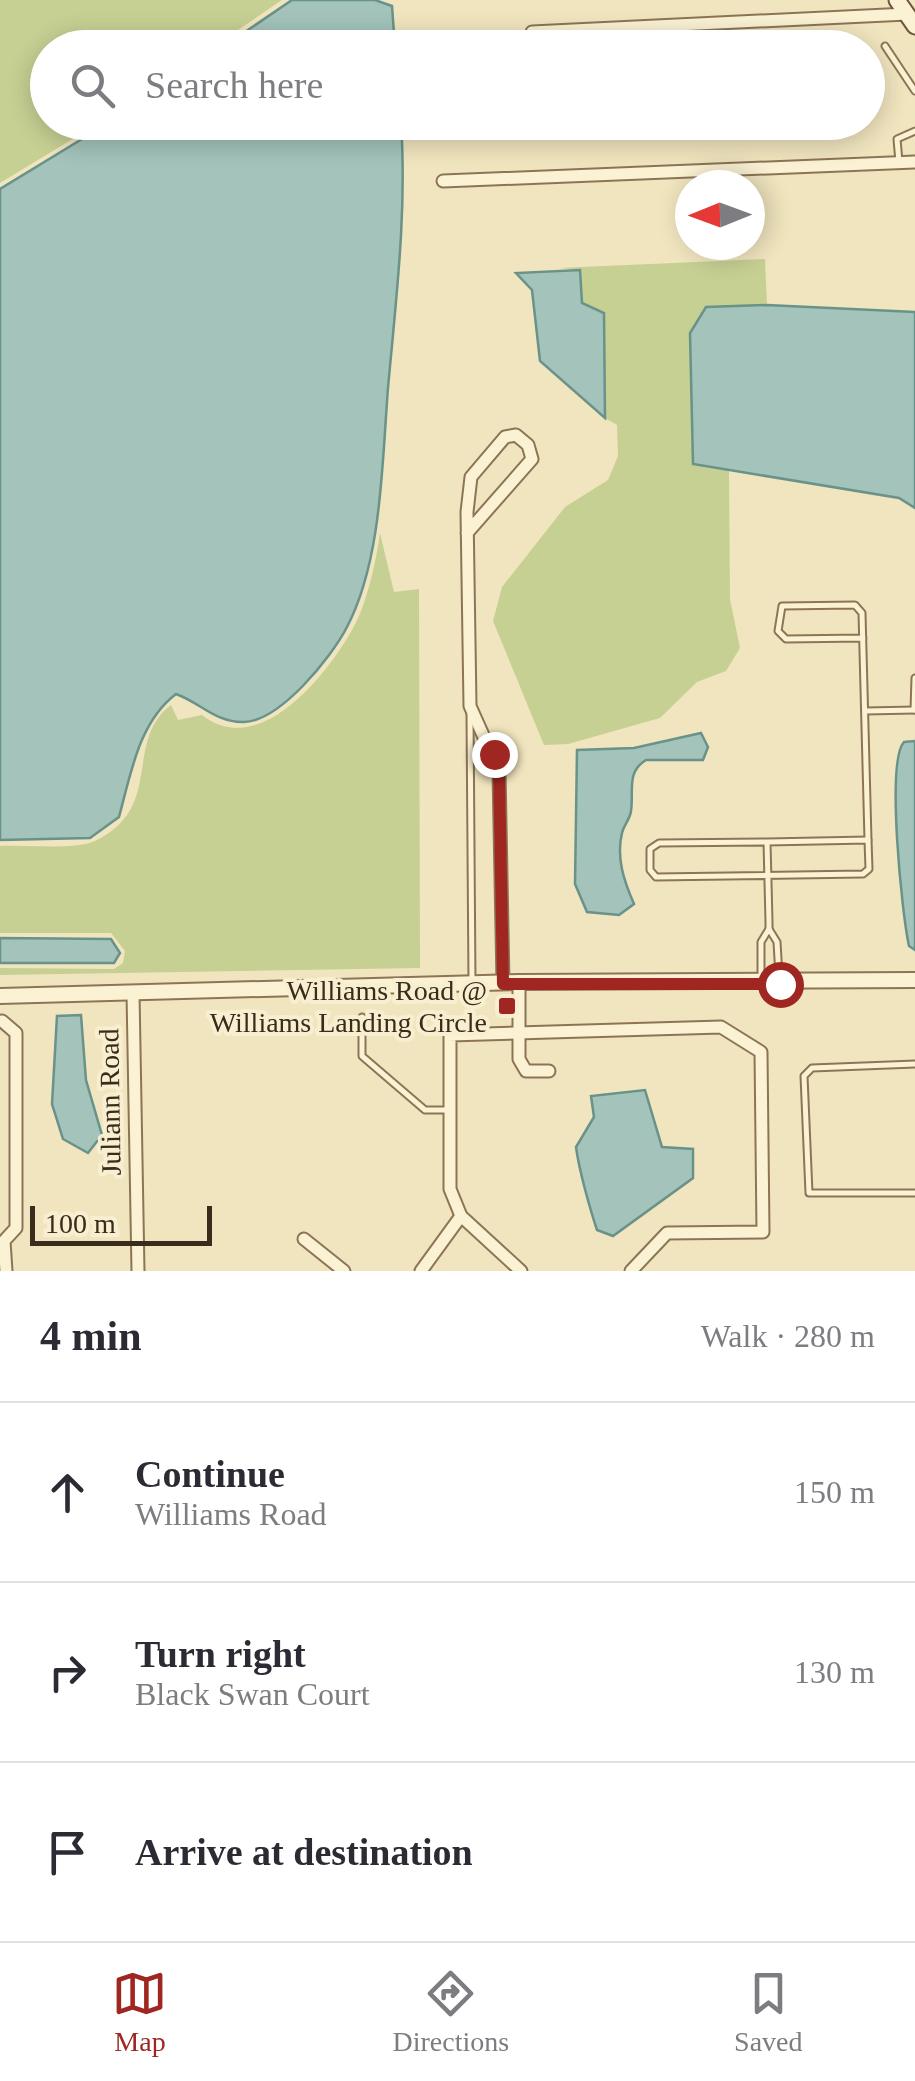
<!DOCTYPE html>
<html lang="en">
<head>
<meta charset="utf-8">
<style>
  :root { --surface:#fff; --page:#f2f2f3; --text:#2b2b33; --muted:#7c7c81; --line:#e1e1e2; --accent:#9f2621 }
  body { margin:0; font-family:"Times New Roman",serif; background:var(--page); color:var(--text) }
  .compass { position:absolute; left:675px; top:170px; width:90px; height:90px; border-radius:50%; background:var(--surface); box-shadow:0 5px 25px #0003; rotate:269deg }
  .scale { position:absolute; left:30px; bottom:25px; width:182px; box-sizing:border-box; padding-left:10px; border:5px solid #3a2c1c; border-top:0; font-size:28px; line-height:35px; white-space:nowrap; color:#3a2c1c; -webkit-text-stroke:8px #f8eed0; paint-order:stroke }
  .stop { position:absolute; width:30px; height:30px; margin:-22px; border:8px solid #9f2621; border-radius:50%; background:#fff }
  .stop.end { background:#9f2621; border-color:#fff; box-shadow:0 2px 10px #0008 }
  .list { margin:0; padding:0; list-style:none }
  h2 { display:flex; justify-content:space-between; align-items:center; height:130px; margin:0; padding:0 40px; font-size:42px }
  h2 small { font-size:32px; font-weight:400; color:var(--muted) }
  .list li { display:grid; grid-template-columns:65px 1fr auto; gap:30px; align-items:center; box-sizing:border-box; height:180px; padding:0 40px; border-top:2px solid var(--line) }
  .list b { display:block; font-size:38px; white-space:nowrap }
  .list p { margin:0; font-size:32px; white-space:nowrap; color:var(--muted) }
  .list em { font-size:32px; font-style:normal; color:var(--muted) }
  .icon { flex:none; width:55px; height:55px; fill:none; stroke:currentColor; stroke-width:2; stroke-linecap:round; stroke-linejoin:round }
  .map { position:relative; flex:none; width:915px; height:1271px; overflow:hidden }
  .search { position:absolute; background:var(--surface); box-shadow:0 5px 25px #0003; left:30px; right:30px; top:30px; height:110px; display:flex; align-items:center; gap:25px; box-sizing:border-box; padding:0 35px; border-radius:55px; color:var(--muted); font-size:38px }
  .sheet { height:670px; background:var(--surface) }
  nav { display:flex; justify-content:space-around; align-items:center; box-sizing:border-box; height:140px; border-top:2px solid var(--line); background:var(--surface); font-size:28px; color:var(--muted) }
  nav a { display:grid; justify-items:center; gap:5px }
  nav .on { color:var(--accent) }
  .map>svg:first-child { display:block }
  .green { fill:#c6d093 }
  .water { fill:#a3c3bb; stroke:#699289; stroke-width:2.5 }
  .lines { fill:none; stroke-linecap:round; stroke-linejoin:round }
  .service-casing { stroke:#8c7556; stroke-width:9 }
  .minor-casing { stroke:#8c7556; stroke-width:15 }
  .tertiary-casing { stroke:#8c7556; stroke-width:18 }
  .secondary-casing { stroke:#6d5639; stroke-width:19 }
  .service { stroke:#fbf1d3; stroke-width:5 }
  .minor { stroke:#fbf1d3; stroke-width:11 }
  .tertiary { stroke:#fbf1d3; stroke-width:14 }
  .secondary { stroke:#fbf1d3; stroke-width:15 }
  .route { stroke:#9f2621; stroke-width:12 }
  .poi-dot { fill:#9f2621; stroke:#f8eed0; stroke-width:4 }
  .labels { text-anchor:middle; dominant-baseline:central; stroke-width:8; stroke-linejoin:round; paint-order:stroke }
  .poi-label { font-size:28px; fill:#3a2c1c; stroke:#f8eed0; text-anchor:end }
  .street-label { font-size:28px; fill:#3a2c1c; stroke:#f8eed0 }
</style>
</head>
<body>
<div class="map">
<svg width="915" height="1271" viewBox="0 0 915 1271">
  <rect width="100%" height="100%" fill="#f1e5bf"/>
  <g class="green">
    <polygon points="0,0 282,0 213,47 48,48 48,122 99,123 0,183"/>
    <polygon points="765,259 767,305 706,307 690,333 693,463 729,469 730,599 740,648 726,671 697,682 660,718 568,744 544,745 493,621 502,587 565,507 608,480 618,456 617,425 605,418 604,314 583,304 580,270 559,268"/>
    <path d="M 380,533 L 394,592 L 419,589 L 420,968 L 0,975 L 0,968 L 114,969 L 123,963 L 125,951 L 111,933 L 0,933 L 0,846 C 23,845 76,850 95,841 C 165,808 123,741 171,705 L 178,720 L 202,715 C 259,760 326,676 352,630 C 367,604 376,562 380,533 Z"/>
  </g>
  <g class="water">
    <polygon points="292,0 375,0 392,6 395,47 223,47"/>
    <path d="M 110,122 L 401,123 C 407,212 396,299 388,388 C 382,463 382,560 347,627 C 331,658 280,721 244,722 C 216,723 201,703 176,694 C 139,722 131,773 119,817 L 90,838 L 0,840 L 0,189 Z"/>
    <polygon points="580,270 582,303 604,313 605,418 540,361 532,290 516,273"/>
    <polygon points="767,305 915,312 915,508 899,498 693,464 690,333 706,307"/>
    <path d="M 701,733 L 708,747 L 703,760 L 646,760 C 626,772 634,791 631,811 C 630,819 624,825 622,833 C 616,858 624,881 634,904 L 619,915 L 587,912 L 575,884 L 577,750 L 634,748 Z"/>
    <path d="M 915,741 L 915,950 L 909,946 C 902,915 886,761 904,742 Z"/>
    <polygon points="0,938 111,939 120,953 114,963 0,963"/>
    <polygon points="81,1015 86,1080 102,1135 88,1153 63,1139 52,1104 57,1016"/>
    <path d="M 645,1090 L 662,1147 L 693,1149 L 693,1178 L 613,1236 L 597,1230 C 590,1209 579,1170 576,1147 L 594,1117 L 591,1096 Z"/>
  </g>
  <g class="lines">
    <g class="service-casing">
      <g id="service">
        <polyline points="885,46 915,91"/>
        <polyline points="899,162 897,139 915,131"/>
        <polyline points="863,638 786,639 778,631 782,606 855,605 862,613 868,840"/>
        <polyline points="914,710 915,678"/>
        <polyline points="865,711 915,710"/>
        <polyline points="470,714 472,983"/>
        <polyline points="767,842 659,843 650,849 650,870 656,877 863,874 869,869 868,840 767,842 769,922 769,929"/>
        <polyline points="761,977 761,942 769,929 777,942 779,976"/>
        <polyline points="362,1017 362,1056 425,1110 447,1110"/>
        <polyline points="915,1064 812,1068 804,1076 809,1193 915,1193"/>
      </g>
    </g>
    <g class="minor-casing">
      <g id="minor">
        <polyline points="532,32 907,14"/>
        <polyline points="443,181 915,162"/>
        <polyline points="467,533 532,459 528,445 516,435 505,437 471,477 467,512 470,706 499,771 503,983"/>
        <polyline points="519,982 519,1059 526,1071 549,1071"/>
        <polyline points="133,993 138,1271"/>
        <polyline points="2,1021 16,1033 16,1228 4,1241 6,1271"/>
        <polyline points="304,1239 344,1271"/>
        <polyline points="421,1271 461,1216"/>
        <polyline points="521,1271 461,1216 450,1189 450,1035 721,1027 761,1052 763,1232 667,1233 631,1271"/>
      </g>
    </g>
    <g class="tertiary-casing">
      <polyline id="tertiary" points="0,996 519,982 915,980"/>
    </g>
    <g class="secondary-casing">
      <polyline id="secondary" points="897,0 915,26"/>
    </g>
    <use href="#service" class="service"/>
    <use href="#minor" class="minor"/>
    <use href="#tertiary" class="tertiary"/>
    <use href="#secondary" class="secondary"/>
  </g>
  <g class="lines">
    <polyline class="route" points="494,754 499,771 503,984 780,984"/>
  </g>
  <rect class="poi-dot" x="497" y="996" width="20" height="20" rx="5"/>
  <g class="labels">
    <g class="poi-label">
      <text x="487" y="990">Williams Road @<tspan x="487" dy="32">Williams Landing Circle</tspan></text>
    </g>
    <g class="street-label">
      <text transform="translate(110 1102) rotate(-91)">Juliann Road</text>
    </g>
  </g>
</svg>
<svg class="compass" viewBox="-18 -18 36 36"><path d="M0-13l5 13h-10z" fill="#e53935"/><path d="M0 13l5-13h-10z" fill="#7c7c81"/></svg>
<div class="scale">100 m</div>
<div class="stop" style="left:780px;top:984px"></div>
<div class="stop end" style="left:494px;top:754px"></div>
<div class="search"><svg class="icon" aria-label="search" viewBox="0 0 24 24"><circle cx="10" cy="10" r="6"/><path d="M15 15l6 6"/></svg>Search here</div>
</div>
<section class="sheet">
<h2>4 min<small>Walk · 280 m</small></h2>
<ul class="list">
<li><svg class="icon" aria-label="ahead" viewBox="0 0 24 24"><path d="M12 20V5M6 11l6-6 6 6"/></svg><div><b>Continue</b><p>Williams Road</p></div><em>150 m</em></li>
<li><svg class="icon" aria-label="right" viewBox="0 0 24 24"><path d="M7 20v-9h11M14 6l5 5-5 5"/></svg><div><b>Turn right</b><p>Black Swan Court</p></div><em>130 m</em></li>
<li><svg class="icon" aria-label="arrive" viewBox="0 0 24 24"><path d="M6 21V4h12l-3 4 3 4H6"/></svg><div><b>Arrive at destination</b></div></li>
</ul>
</section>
<nav>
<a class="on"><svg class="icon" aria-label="map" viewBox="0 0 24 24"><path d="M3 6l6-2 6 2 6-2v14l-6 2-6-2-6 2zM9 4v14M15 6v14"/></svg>Map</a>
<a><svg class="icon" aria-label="directions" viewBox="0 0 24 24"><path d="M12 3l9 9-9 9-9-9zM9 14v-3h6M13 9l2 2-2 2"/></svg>Directions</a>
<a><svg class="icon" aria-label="saved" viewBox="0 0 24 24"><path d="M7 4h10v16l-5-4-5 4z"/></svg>Saved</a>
</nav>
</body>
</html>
